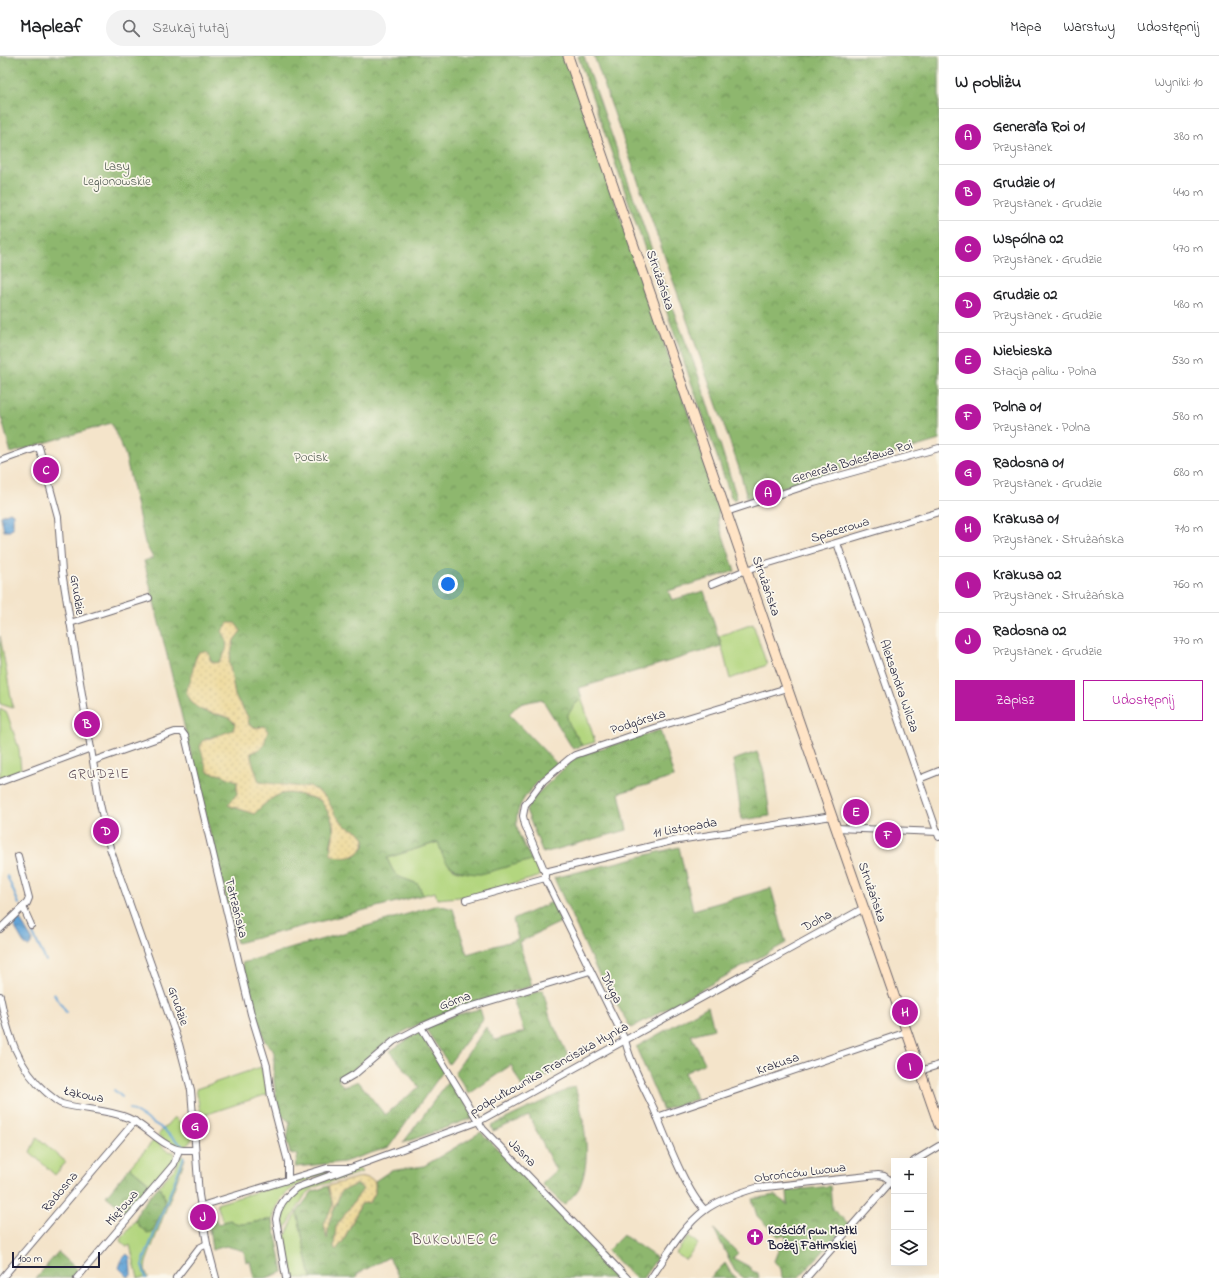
<!DOCTYPE html>
<html lang="pl">
<head>
<meta charset="utf-8">
<style>
  :root { --surface:#fff; --page:#f2f2f2; --text:#202124; --muted:#757577; --line:#e0e0e0; --accent:#b5179e }
  body { margin:0; font-family:"Indie Flower",sans-serif; background:var(--page); color:var(--text) }
  .controls { position:absolute; right:12px; bottom:12px; display:grid; overflow:hidden; border-radius:0px; box-shadow:0 4px 16px #0002 }
  .controls button { width:36px; height:36px; display:grid; place-items:center; padding:0; border:0; border-bottom:1px solid var(--line); background:var(--surface); color:var(--text); font:20px sans-serif }
  .scale { position:absolute; left:12px; bottom:10px; width:88px; box-sizing:border-box; padding-left:4px; border:2px solid #22223b; border-top:0; font-size:11px; line-height:14px; white-space:nowrap; color:#22223b; -webkit-text-stroke:3px #fbf7ec; paint-order:stroke }
  .you { position:absolute; left:448px; top:528px; width:14px; height:14px; margin:-10px; border:3px solid #fff; border-radius:50%; background:#1a73e8; box-shadow:0 0 0 6px #1a73e833 }
  .badge { display:grid; place-items:center; width:26px; height:26px; border-radius:50%; background:var(--accent); color:#fff; font-size:13px; font-weight:700 }
  .pin { position:absolute; translate:-50% -50%; border:2px solid #fff; box-shadow:0 1px 4px #0006 }
  .list { margin:0; padding:0; list-style:none }
  h2 { display:flex; justify-content:space-between; align-items:center; height:52px; margin:0; padding:0 16px; font-size:17px }
  h2 small { font-size:13px; font-weight:400; color:var(--muted) }
  .list li { display:grid; grid-template-columns:26px 1fr auto; gap:12px; align-items:center; box-sizing:border-box; height:56px; padding:0 16px; border-top:1px solid var(--line) }
  .list b { display:block; font-size:15px; white-space:nowrap }
  .list p { margin:0; font-size:13px; white-space:nowrap; color:var(--muted) }
  .list em { font-size:13px; font-style:normal; color:var(--muted) }
  .actions { display:flex; gap:8px; padding:12px 16px }
  .actions a { flex:1; padding:9px 0; border:1px solid var(--accent); border-radius:0px; text-align:center; font-size:14px; color:var(--accent) }
  .actions .main { background:var(--accent); color:#fff }
  .icon { flex:none; width:22px; height:22px; fill:none; stroke:currentColor; stroke-width:2; stroke-linecap:round; stroke-linejoin:round }
  .map { position:relative; flex:none; width:939px; height:1222px; overflow:hidden }
  header { display:flex; align-items:center; gap:24px; box-sizing:border-box; height:56px; padding:0 20px; background:var(--surface); border-bottom:1px solid var(--line) }
  header strong { font-size:19px }
  nav { display:flex; gap:22px; margin-inline-start:auto; font-size:14px }
  .search { width:280px; height:36px; background:var(--page); display:flex; align-items:center; gap:10px; box-sizing:border-box; padding:0 14px; border-radius:22px; color:var(--muted); font-size:15px }
  main { display:flex }
  aside { flex:1; background:var(--surface) }
  .map>svg:first-child { display:block }
  .green { fill:#b3d67f; stroke:#6a7c5d }
  .forest { fill:url(#forest-crowns); stroke:#586c54; fill-rule:evenodd }
  .sand { fill:url(#sand-dots); stroke:#887e6c }
  .water { fill:url(#water-waves); stroke:#436389 }
  .lines { fill:none; stroke-linecap:round; stroke-linejoin:round }
  .stream { stroke:#64a4d7; stroke-width:2 }
  .street-casing { stroke:#6c666d; stroke-width:8 }
  .secondary-casing { stroke:#6c666d; stroke-width:11 }
  .street { stroke:#fff; stroke-width:6 }
  .secondary { stroke:#ffe4c6; stroke-width:9 }
  .labels { text-anchor:middle; dominant-baseline:central; stroke-width:3.5; stroke-linejoin:round; paint-order:stroke }
  .park-label { font-size:13px; fill:#4e584f; stroke:#fbf7ec }
  .street-label { font-size:13px; fill:#22223b; stroke:#fbf7ec }
  .poi-label { font-size:13px; font-weight:bold; fill:#22223b; stroke:#fbf7ec; text-anchor:start }
  .neighbourhood-label { font-size:14px; letter-spacing:1px; fill:#64535c; stroke:#fbf7ec }
</style>
</head>
<body>
<header>
<strong>Mapleaf</strong>
<div class="search"><svg class="icon" aria-label="search" viewBox="0 0 24 24"><circle cx="10" cy="10" r="6"/><path d="M15 15l6 6"/></svg>Szukaj tutaj</div>
<nav><a>Mapa</a><a>Warstwy</a><a>Udostępnij</a></nav>
</header>
<main>
<div class="map">
<svg width="939" height="1222" viewBox="0 0 939 1222">
  <defs>
    <pattern id="forest-crowns" width="20" height="18" patternUnits="userSpaceOnUse"><rect width="20" height="18" fill="#8eb76e"/><path d="M2 6a3 3 0 1 1 6 0M12 15a3 3 0 1 1 6 0" fill="none" stroke="#74945c"/></pattern>
    <pattern id="sand-dots" width="8" height="8" patternUnits="userSpaceOnUse"><rect width="8" height="8" fill="#eeda9e"/><path d="M2 2h.1M6 6h.1" fill="none" stroke="#ccbb89" stroke-width="1.8" stroke-linecap="round"/></pattern>
    <pattern id="water-waves" width="16" height="10" patternUnits="userSpaceOnUse"><rect width="16" height="10" fill="#64a4d7"/><path d="M0 5q4-4 8 0t8 0" fill="none" stroke="#5285b0"/></pattern>
  </defs>
  <rect width="100%" height="100%" fill="#fbf7ec"/>
  <filter id="ink" filterUnits="userSpaceOnUse"><feTurbulence type="fractalNoise" baseFrequency=".025" numOctaves="2"/><feDisplacementMap in="SourceGraphic" scale="8" xChannelSelector="R" yChannelSelector="G"/><feConvolveMatrix kernelMatrix="1 2 1 2 8 2 1 2 1" color-interpolation-filters="sRGB"/></filter>
  <filter id="wash" filterUnits="userSpaceOnUse"><feTurbulence type="fractalNoise" baseFrequency=".012" numOctaves="4" result="noise"/><feDisplacementMap in="SourceGraphic" scale="16" xChannelSelector="R" yChannelSelector="G"/><feGaussianBlur stdDeviation="0.9" result="paint"/><feColorMatrix in="noise" values="0 0 0 0 0 0 0 0 0 0 0 0 0 0 0 0 0 1.4 0 .05"/><feComposite in="paint" operator="in"/></filter>
  <g filter="url(#wash)">
    <rect width="100%" height="100%" fill="#f4e4ca"/>
    <g class="green">
      <polygon points="753,568 767,609 730,623 719,580"/>
      <polygon points="0,580 13,652 0,648"/>
      <path d="M 582,643 L 595,686 L 582,690 C 578,679 568,671 567,660 L 575,648 Z"/>
      <polygon points="0,653 7,657 19,693 21,714 0,722"/>
      <path d="M 439,786 C 442,798 447,815 463,816 C 469,817 530,805 536,802 L 540,816 L 538,821 L 470,840 L 437,843 L 435,836 L 423,839 L 418,828 C 397,819 397,825 387,802 Z"/>
      <polygon points="261,1011 268,1038 201,1060 196,1033"/>
      <path d="M 174,1061 L 187,1072 L 191,1068 L 192,1083 L 186,1091 C 175,1093 166,1086 158,1079 Z"/>
      <polygon points="37,1081 66,1106 55,1119 30,1096"/>
      <path d="M 155,1083 C 162,1089 163,1096 174,1096 L 175,1102 L 153,1130 L 130,1111 Z"/>
      <polygon points="181,1099 185,1103 146,1206 145,1213 148,1222 138,1222 130,1189 127,1191 120,1185 135,1165 143,1174 162,1133 158,1131 174,1113"/>
      <path d="M 358,1112 L 362,1116 L 315,1131 L 305,1139 L 283,1177 L 290,1222 L 289,1222 C 286,1205 274,1169 281,1154 C 285,1145 293,1139 301,1133 Z"/>
      <path d="M 337,1114 C 309,1123 278,1130 273,1164 C 261,1163 242,1171 233,1167 L 230,1164 L 223,1166 L 217,1148 L 325,1115 Z"/>
      <polygon points="297,1156 311,1222 294,1222 285,1181"/>
      <polygon points="689,1180 698,1188 685,1204 676,1197"/>
    </g>
    <g class="forest">
      <path d="M 0,0 L 565,0 L 721,453 L 718,457 L 718,465 L 735,515 L 668,535 L 672,544 L 704,535 L 721,590 L 579,632 L 582,643 L 575,648 L 567,660 C 568,671 578,679 582,690 L 573,693 L 542,643 L 519,648 L 509,658 L 557,708 C 541,724 513,744 517,770 C 518,781 527,794 532,804 L 481,818 C 468,818 450,815 444,802 C 441,797 440,791 438,786 L 387,802 C 397,825 397,819 418,828 L 423,839 L 237,887 L 144,505 L 153,502 L 145,487 L 125,398 L 111,367 L 11,397 L 0,357 ZM 235,567 L 241,575 L 234,584 L 229,605 L 235,640 L 248,661 L 249,669 L 257,672 L 261,670 L 257,694 L 251,697 L 251,702 L 259,727 L 302,731 L 326,741 C 331,751 336,765 346,771 C 355,776 358,774 365,783 L 364,791 L 354,801 L 330,791 C 336,769 333,762 320,744 C 286,734 280,732 254,758 L 228,749 L 237,738 L 237,725 L 222,719 L 208,716 L 205,683 L 227,677 L 233,674 L 235,668 L 230,662 L 203,655 L 192,647 L 186,633 L 191,626 L 196,600 L 209,597 L 210,604 L 214,607 L 220,606 L 227,594 L 225,570 Z"/>
      <polygon points="578,0 584,0 672,251 697,315 737,442 734,444 731,441"/>
      <polygon points="594,0 939,0 939,384 747,442 739,412"/>
      <polygon points="660,674 674,721 619,737 627,774 543,797 526,754 535,740 577,700"/>
      <polygon points="757,696 764,716 770,760 742,764 733,704"/>
      <polygon points="679,791 693,854 771,832 786,887 631,972 597,915 554,822"/>
      <path d="M 552,846 L 561,866 L 519,886 L 532,930 C 482,944 431,957 387,986 C 369,998 356,1014 338,1024 L 344,1031 L 358,1025 L 385,1059 L 419,1031 L 390,995 L 419,976 L 444,1014 L 389,1091 L 344,1106 L 295,1111 L 298,1099 L 290,1097 L 287,1085 L 290,1066 L 281,1059 L 276,1042 L 274,1025 L 274,997 L 272,992 L 265,986 L 253,943 L 248,936 L 242,907 L 438,849 L 453,853 L 467,898 L 518,883 L 513,864 Z"/>
      <polygon points="543,934 550,962 571,1006 523,1033 511,1009 469,1038 455,1016 486,971 495,984 524,976 513,943"/>
      <polygon points="708,950 714,973 691,979 705,1007 684,1017 697,1043 663,1054 636,991"/>
      <polygon points="480,953 483,963 449,1008 425,972 455,959"/>
      <polygon points="450,1023 475,1061 403,1087"/>
      <path d="M 575,1030 C 583,1060 593,1100 580,1130 C 577,1137 569,1144 564,1149 L 542,1128 L 556,1115 L 529,1060 L 493,1075 L 491,1070 Z"/>
      <polygon points="481,1076 602,1199 622,1222 399,1222 389,1201 357,1218 356,1222 311,1222 297,1156 312,1136 328,1130 333,1149 324,1168 327,1182 329,1166 341,1135 357,1128 363,1133 336,1171 334,1191 336,1194 343,1185 361,1148 370,1146 375,1137 375,1125 390,1115 424,1110"/>
      <polygon points="130,1111 151,1129 127,1157 106,1140"/>
      <polygon points="830,1130 832,1153 849,1168 798,1222 782,1222 781,1213 774,1205 780,1190 786,1184 785,1179 779,1181 757,1160 752,1143 775,1139 788,1149 787,1135"/>
      <path d="M 158,1131 C 173,1142 158,1163 152,1176 L 147,1177 L 135,1165 L 140,1152 Z"/>
      <path d="M 214,1161 L 218,1168 L 231,1164 L 233,1167 C 242,1171 261,1163 273,1164 L 283,1216 L 266,1222 L 254,1222 L 250,1205 L 246,1206 L 244,1195 L 226,1190 L 212,1194 L 208,1163 Z"/>
      <polygon points="714,1173 738,1197 733,1202 750,1211 752,1215 758,1217 759,1222 744,1222 735,1215"/>
      <polygon points="623,1179 657,1202 643,1222 635,1222 607,1195"/>
      <polygon points="58,1196 78,1214 71,1222 36,1222"/>
      <polygon points="725,1207 731,1217 737,1222 710,1222"/>
    </g>
    <g class="sand">
      <path d="M 228,567 L 235,567 L 241,575 L 234,584 L 229,605 L 235,640 L 248,661 L 249,669 L 257,672 L 264,670 L 268,675 L 263,691 L 251,697 L 251,702 L 259,726 L 302,731 L 310,730 L 326,741 L 335,758 L 345,770 L 358,775 L 365,783 C 362,802 347,804 331,799 C 330,792 332,787 333,780 C 336,766 328,755 320,744 C 286,734 280,732 254,758 L 228,749 L 237,738 L 237,725 L 222,719 L 208,716 L 200,691 L 202,685 L 233,674 L 235,668 C 228,654 199,662 190,643 C 188,640 186,637 187,634 C 187,630 191,627 191,623 C 193,614 194,603 199,596 L 205,595 L 209,597 L 210,604 L 214,607 L 220,606 C 227,594 230,587 222,575 Z"/>
      <polygon points="365,1121 375,1125 375,1137 370,1146 361,1148 343,1185 336,1194 334,1191 336,1171 363,1133 357,1128 341,1135 329,1166 327,1183 324,1168 333,1149 328,1130 356,1122"/>
    </g>
    <g class="water">
      <polygon points="10,456 13,458 13,472 10,475 4,475 1,460"/>
      <polygon points="19,862 33,885 29,891 25,889 13,868"/>
      <polygon points="127,1198 130,1201 131,1219 128,1221 119,1212 122,1203"/>
    </g>
    <g class="lines">
      <g class="stream">
        <polyline points="7,820 19,848"/>
        <polyline points="33,878 46,905"/>
        <polyline points="54,938 66,956"/>
        <polyline points="114,1034 122,1041"/>
        <polyline points="130,1053 160,1071 184,1091"/>
        <polyline points="146,1222 142,1209 184,1101"/>
      </g>
    </g>
  </g>
  <g filter="url(#ink)">
    <g class="lines">
      <g class="street-casing">
        <g id="street">
          <polyline points="0,405 39,391 58,461 62,516 100,748 110,792 179,988 191,1034 199,1139 207,1188 216,1222"/>
          <polyline points="726,456 814,427 939,392"/>
          <polyline points="837,487 939,781"/>
          <polyline points="712,528 746,514 939,456"/>
          <polyline points="70,567 149,542"/>
          <polyline points="93,705 175,676 182,676 185,680 251,958 267,1010 271,1041 288,1106 288,1124"/>
          <polyline points="919,723 939,715"/>
          <polyline points="0,726 91,692"/>
          <polyline points="836,772 939,776"/>
          <polyline points="545,816 672,785 832,760"/>
          <polyline points="466,844 545,822"/>
          <polyline points="23,851 31,869"/>
          <polyline points="0,873 27,847 29,842 18,800"/>
          <path d="M 0,940 C 7,976 18,1013 47,1037 C 52,1041 57,1046 62,1048 C 84,1054 107,1053 128,1062 C 145,1069 156,1085 174,1092 C 180,1095 188,1094 195,1094"/>
          <polyline points="421,971 483,1073 627,1222"/>
          <polyline points="920,1015 939,1009"/>
          <polyline points="343,1025 355,1018 394,985 421,971 463,953 590,915"/>
          <polyline points="657,1061 907,976"/>
          <polyline points="914,1105 939,1090"/>
          <polyline points="201,1150 327,1112 348,1112"/>
          <path d="M 705,1154 C 686,1136 665,1079 654,1053 C 643,1030 631,1008 625,984 L 545,822 L 545,816 L 525,769 L 523,760 L 525,749 L 543,725 L 569,703 L 575,699 L 654,672 L 787,632"/>
          <polyline points="2,1222 135,1065"/>
          <polyline points="77,1222 174,1108 179,1094"/>
          <polyline points="176,1222 199,1192 207,1188"/>
          <path d="M 286,1222 L 276,1163 C 278,1150 286,1140 296,1132 L 479,1065 L 864,852"/>
          <path d="M 651,1222 C 667,1199 682,1171 705,1154 C 719,1144 739,1137 756,1132 L 878,1119 L 884,1120 L 891,1125"/>
          <polyline points="806,1222 894,1122"/>
        </g>
      </g>
      <g class="secondary-casing">
        <polyline id="secondary" points="568,0 939,1069"/>
      </g>
      <use href="#street" class="street"/>
      <use href="#secondary" class="secondary"/>
    </g>
  </g>
  <defs>
    <g id="church-disc" transform="scale(0.9)"><circle r="9.5" fill="#b5179e" stroke="#fbf7ec"/><path d="M-1.2-6h2.4v3.5h3.3v2.4h-3.3V6h-2.4V-.1h-3.3v-2.4h3.3Z" fill="#fff"/></g>
  </defs>
  <g fill-rule="evenodd">
    <use href="#church-disc" x="755" y="1181"/>
  </g>
  <g class="labels">
    <g class="park-label">
      <text x="117" y="110">Lasy<tspan x="117" dy="15">Legionowskie</tspan></text>
      <text x="311" y="401">Pocisk</text>
    </g>
    <g class="street-label">
      <text transform="translate(660 224) rotate(71)">Strużańska</text>
      <text transform="translate(852 406) rotate(-16)">Generała Bolesława Roi</text>
      <text transform="translate(840 474) rotate(-17)">Spacerowa</text>
      <text transform="translate(766 530) rotate(71)">Strużańska</text>
      <text transform="translate(77 539) rotate(81)">Grudzie</text>
      <text transform="translate(899 630) rotate(71)">Aleksandra Wilcza</text>
      <text transform="translate(638 666) rotate(-18)">Podgórska</text>
      <text transform="translate(685 772) rotate(-10)">11 Listopada</text>
      <text transform="translate(872 836) rotate(71)">Strużańska</text>
      <text transform="translate(236 852) rotate(76)">Tatrzańska</text>
      <text transform="translate(817 865) rotate(-28)">Dolna</text>
      <text transform="translate(611 932) rotate(63)">Długa</text>
      <text transform="translate(455 945) rotate(-20)">Górna</text>
      <text transform="translate(178 950) rotate(71)">Grudzie</text>
      <text transform="translate(778 1008) rotate(-19)">Krakusa</text>
      <text transform="translate(549 1013) rotate(-29)">podpułkownika Franciszka Hynka</text>
      <text transform="translate(84 1039) rotate(12)">Łąkowa</text>
      <text transform="translate(522 1097) rotate(45)">Jasna</text>
      <text transform="translate(800 1117) rotate(-7)">Obrońców Lwowa</text>
      <text transform="translate(60 1136) rotate(-50)">Radosna</text>
      <text transform="translate(122 1152) rotate(-49)">Miętowa</text>
    </g>
    <g class="poi-label">
      <text x="768" y="1174">Kościół pw. Matki<tspan x="768" dy="15">Bożej Fatimskiej</tspan></text>
    </g>
    <g class="neighbourhood-label">
      <text x="99" y="718">GRUDZIE</text>
      <text x="455" y="1184">BUKOWIEC C</text>
    </g>
  </g>
</svg>
<div class="controls">
<button>+</button>
<button>−</button>
<button><svg class="icon" aria-label="layers" viewBox="0 0 24 24"><path d="M12 4l9 5-9 5-9-5zM3 14l9 5 9-5"/></svg></button>
</div>
<div class="scale">100 m</div>
<div class="you"></div>
<div class="pin badge" style="left:768px;top:437px">A</div>
<div class="pin badge" style="left:87px;top:668px">B</div>
<div class="pin badge" style="left:46px;top:414px">C</div>
<div class="pin badge" style="left:106px;top:775px">D</div>
<div class="pin badge" style="left:856px;top:756px">E</div>
<div class="pin badge" style="left:888px;top:779px">F</div>
<div class="pin badge" style="left:195px;top:1070px">G</div>
<div class="pin badge" style="left:905px;top:956px">H</div>
<div class="pin badge" style="left:910px;top:1010px">I</div>
<div class="pin badge" style="left:203px;top:1161px">J</div>
</div>
<aside>
<h2>W pobliżu<small>Wyniki: 10</small></h2>
<ul class="list">
<li><span class="badge">A</span><div><b>Generała Roi 01</b><p>Przystanek</p></div><em>380 m</em></li>
<li><span class="badge">B</span><div><b>Grudzie 01</b><p>Przystanek · Grudzie</p></div><em>440 m</em></li>
<li><span class="badge">C</span><div><b>Wspólna 02</b><p>Przystanek · Grudzie</p></div><em>470 m</em></li>
<li><span class="badge">D</span><div><b>Grudzie 02</b><p>Przystanek · Grudzie</p></div><em>480 m</em></li>
<li><span class="badge">E</span><div><b>Niebieska</b><p>Stacja paliw · Polna</p></div><em>530 m</em></li>
<li><span class="badge">F</span><div><b>Polna 01</b><p>Przystanek · Polna</p></div><em>580 m</em></li>
<li><span class="badge">G</span><div><b>Radosna 01</b><p>Przystanek · Grudzie</p></div><em>680 m</em></li>
<li><span class="badge">H</span><div><b>Krakusa 01</b><p>Przystanek · Strużańska</p></div><em>710 m</em></li>
<li><span class="badge">I</span><div><b>Krakusa 02</b><p>Przystanek · Strużańska</p></div><em>760 m</em></li>
<li><span class="badge">J</span><div><b>Radosna 02</b><p>Przystanek · Grudzie</p></div><em>770 m</em></li>
</ul>
<div class="actions"><a class="main">Zapisz</a><a>Udostępnij</a></div>
</aside>
</main>
</body>
</html>
